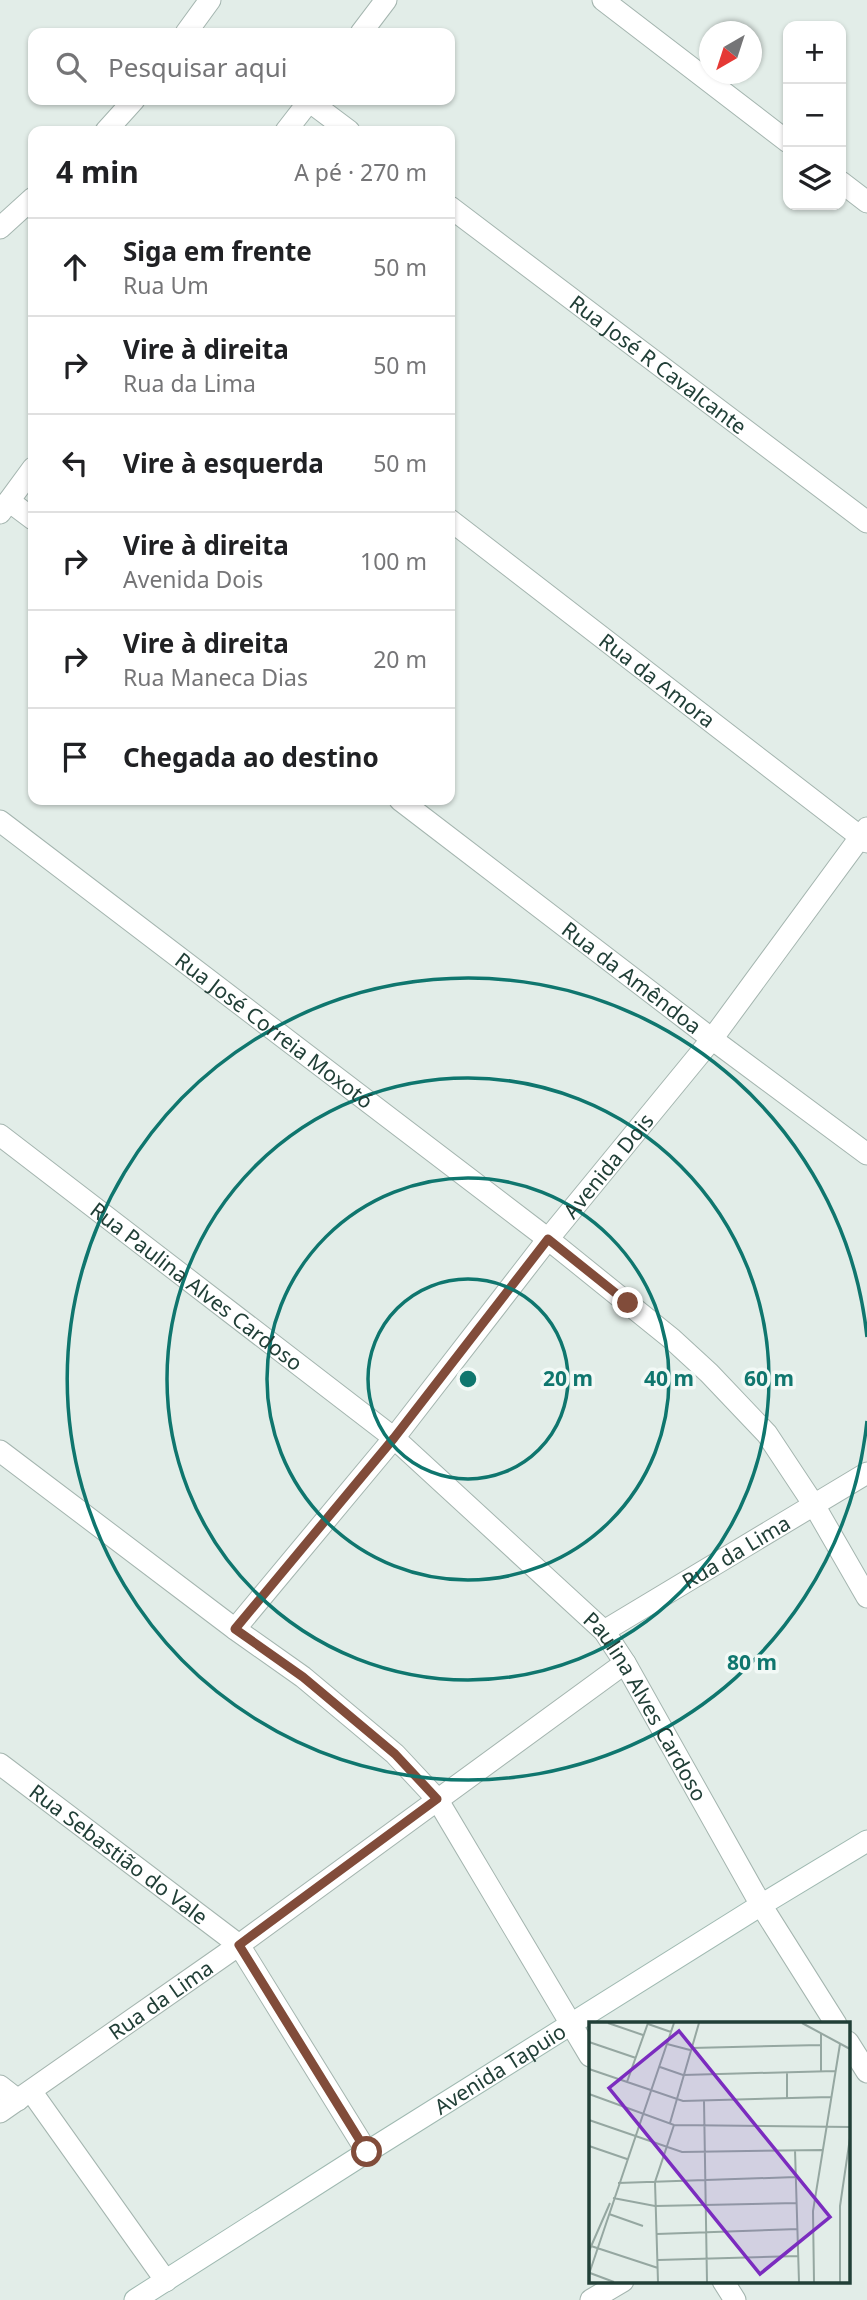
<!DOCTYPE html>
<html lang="pt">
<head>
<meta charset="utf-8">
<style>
  :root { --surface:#fff; --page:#f2f2f2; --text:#202124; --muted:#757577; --line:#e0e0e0 }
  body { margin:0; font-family:"Noto Sans",sans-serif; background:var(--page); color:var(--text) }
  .controls { position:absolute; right:21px; top:21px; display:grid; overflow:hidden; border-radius:14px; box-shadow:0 2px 5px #0004 }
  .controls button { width:63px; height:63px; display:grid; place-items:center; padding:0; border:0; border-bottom:2px solid var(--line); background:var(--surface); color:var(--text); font:35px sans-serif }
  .compass { position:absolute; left:699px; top:21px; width:63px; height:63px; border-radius:50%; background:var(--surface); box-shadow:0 2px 5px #0004; rotate:219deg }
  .stop { position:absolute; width:21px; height:21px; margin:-16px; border:5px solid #814c3a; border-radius:50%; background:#fff }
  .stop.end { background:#814c3a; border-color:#fff; box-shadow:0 2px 7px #0008 }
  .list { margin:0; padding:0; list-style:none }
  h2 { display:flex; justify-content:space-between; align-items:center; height:91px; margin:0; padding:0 28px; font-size:30px }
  h2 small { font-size:23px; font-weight:400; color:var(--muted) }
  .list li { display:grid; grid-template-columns:46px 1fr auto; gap:21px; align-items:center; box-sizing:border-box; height:98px; padding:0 28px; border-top:2px solid var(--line) }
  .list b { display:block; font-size:26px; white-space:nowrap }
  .list p { margin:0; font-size:23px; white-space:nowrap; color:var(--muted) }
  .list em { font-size:23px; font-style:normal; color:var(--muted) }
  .icon { flex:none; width:38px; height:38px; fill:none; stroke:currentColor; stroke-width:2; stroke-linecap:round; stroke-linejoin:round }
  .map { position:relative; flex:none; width:867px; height:2300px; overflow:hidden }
  .search { position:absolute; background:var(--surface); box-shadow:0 2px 5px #0004; left:28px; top:28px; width:427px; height:77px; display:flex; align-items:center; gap:18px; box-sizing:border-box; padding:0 24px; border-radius:14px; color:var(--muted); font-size:26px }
  .panel { position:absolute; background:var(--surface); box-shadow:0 2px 5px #0004; left:28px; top:126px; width:427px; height:679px; border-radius:14px }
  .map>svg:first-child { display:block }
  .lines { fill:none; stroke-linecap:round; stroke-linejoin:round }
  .street-casing { stroke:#a4b5af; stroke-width:23 }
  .secondary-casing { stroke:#9fb9b1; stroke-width:23 }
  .street { stroke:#fff; stroke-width:21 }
  .secondary { stroke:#fff; stroke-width:21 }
  .route { stroke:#814c3a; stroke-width:9 }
  .ring { fill:none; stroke:#0f766e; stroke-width:3.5 }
  .labels { text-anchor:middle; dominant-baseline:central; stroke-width:7; stroke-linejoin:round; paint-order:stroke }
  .street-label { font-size:21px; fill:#213f37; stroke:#f2f9f6 }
  .inset-road { fill:none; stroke:#95a7a1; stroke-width:2 }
  .view { fill:#7b2cbf; fill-opacity:0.15; stroke:#7b2cbf; stroke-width:3.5 }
  .inset-edge { fill:none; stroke:#213f37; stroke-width:3.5 }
  .centre { fill:#0f766e; stroke:#f2f9f6; stroke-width:3.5 }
  .ring-label { font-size:21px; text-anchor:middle; font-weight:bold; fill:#0f766e; stroke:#f2f9f6; stroke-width:7; stroke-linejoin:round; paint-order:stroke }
</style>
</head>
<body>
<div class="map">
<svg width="867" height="2300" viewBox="0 0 867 2300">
  <rect width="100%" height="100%" fill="#e2ede8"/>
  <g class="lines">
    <g class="street-casing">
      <g id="street">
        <polyline points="603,0 788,142"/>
        <polyline points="186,33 210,0"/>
        <polyline points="361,33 386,0"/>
        <polyline points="309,101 349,131"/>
        <polyline points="106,131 134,100"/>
        <polyline points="286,131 310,100"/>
        <polyline points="841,182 867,202"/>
        <path id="s1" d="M 450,207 L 867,522"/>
        <polyline points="0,228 33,198"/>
        <polyline points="9,501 33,519"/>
        <polyline points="0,513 33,468"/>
        <path id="s2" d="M 450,520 L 867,842"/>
        <path id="s3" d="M 400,800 L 712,1039 L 867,1154"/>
        <path id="s4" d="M 0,821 L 548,1239 L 672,1339 L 709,1373 L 767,1434 L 814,1505 L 867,1597"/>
        <path id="s5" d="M 0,1135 L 394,1438 L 604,1631 L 625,1663 L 761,1905 L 836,2024"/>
        <polyline points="0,1451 235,1629 303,1677 395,1754 437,1799 590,2056"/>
        <path id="s6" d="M 235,1629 L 394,1438 L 548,1239 L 712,1039 L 867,828"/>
        <path id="s7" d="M 604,1631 L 867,1473"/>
        <path id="s8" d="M 0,1764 L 239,1945 L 367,2152"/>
        <polyline points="848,2042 867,2072"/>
        <polyline points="0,2086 18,2100"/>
        <polyline points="31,2091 166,2281"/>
        <path id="s9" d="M 0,2112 L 239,1945 L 625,1663"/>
        <polyline points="723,2281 735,2300"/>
        <polyline points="591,2300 623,2281"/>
      </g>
    </g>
    <g class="secondary-casing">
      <g id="secondary">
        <path id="s10" d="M 135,2300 L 367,2152 L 761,1905 L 867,1841"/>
      </g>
    </g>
    <use href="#street" class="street"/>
    <use href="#secondary" class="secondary"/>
  </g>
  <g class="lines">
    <polyline class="route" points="367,2152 239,1945 437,1799 395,1754 303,1677 235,1629 394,1438 548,1239 628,1303"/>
  </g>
  <g class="ring">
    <circle cx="468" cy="1379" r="100"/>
    <circle cx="468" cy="1379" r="201"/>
    <circle cx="468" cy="1379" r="301"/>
    <path d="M867 1421A401 401 0 1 1 867 1337"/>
  </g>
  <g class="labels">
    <g class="street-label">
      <text stroke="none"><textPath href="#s1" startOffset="261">Rua José R Cavalcante</textPath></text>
      <text stroke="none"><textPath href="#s2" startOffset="262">Rua da Amora</textPath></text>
      <text stroke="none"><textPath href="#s3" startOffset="292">Rua da Amêndoa</textPath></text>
      <text stroke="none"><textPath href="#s4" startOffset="345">Rua José Correia Moxotó</textPath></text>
      <text stroke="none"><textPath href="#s6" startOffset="595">Avenida Dois</textPath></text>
      <text stroke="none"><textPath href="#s5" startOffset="248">Rua Paulina Alves Cardoso</textPath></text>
      <text stroke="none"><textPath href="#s7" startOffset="154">Rua da Lima</textPath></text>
      <text stroke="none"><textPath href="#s5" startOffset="868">Paulina Alves Cardoso</textPath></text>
      <text stroke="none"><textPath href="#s8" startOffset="149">Rua Sebastião do Vale</textPath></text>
      <text stroke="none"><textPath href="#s9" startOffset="196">Rua da Lima</textPath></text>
      <text stroke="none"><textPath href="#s10" startOffset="432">Avenida Tapuio</textPath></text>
    </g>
  </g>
  <g transform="translate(589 2022)">
    <rect width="261" height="261" fill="#e2ede8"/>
    <path class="inset-road" d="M 19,1 L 54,13M 213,1 L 261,27M 59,2 L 82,10M 0,20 L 47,36M 78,22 L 101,28M 102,26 L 232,23M 71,45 L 94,53 L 246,49M 0,47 L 94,79 L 242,75M 232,49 L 232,11M 198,50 L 198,76M 38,60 L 59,1M 0,72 L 85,103 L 261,105M 115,79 L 118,260M 0,98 L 93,130 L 233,128M 81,101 L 110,1M 0,124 L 38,137M 206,128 L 210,260M 29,161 L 207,155M 24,176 L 66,184 L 208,181M 20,192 L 54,204M 68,212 L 209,207M 2,224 L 69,246M 0,229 L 21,181M 69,238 L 210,234M 1,251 L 25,260M 0,252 L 85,1M 69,260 L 66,160 L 85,103M 225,260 L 224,189 L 251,22M 251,260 L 251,184 L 261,116"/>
    <path class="view" d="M 90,9 L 241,195 L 171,252 L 20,66 Z"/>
    <rect width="261" height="261" class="inset-edge"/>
  </g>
  <circle cx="468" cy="1379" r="10" class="centre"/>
  <g class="ring-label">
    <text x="568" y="1386">20 m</text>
    <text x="669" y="1386">40 m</text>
    <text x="769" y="1386">60 m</text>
    <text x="752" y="1670">80 m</text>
  </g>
</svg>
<div class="controls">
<button>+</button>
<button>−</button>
<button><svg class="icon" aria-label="layers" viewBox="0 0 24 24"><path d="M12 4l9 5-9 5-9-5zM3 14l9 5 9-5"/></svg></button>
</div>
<svg class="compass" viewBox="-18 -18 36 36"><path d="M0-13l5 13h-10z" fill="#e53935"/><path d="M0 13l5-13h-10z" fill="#757577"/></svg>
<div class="stop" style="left:367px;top:2152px"></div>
<div class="stop end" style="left:628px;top:1303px"></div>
<div class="search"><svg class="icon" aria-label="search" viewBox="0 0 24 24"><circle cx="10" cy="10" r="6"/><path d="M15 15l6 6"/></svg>Pesquisar aqui</div>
<section class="panel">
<h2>4 min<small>A pé · 270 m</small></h2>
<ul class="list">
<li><svg class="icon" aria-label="ahead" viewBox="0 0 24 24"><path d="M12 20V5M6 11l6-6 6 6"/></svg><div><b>Siga em frente</b><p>Rua Um</p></div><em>50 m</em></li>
<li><svg class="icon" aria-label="right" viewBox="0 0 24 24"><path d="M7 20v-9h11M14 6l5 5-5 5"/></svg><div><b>Vire à direita</b><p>Rua da Lima</p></div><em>50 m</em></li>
<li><svg class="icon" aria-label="left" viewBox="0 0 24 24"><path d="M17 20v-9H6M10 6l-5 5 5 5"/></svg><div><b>Vire à esquerda</b></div><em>50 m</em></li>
<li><svg class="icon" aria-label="right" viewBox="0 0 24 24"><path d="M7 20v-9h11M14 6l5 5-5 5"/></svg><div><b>Vire à direita</b><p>Avenida Dois</p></div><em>100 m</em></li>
<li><svg class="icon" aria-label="right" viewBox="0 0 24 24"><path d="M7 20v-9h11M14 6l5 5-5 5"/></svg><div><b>Vire à direita</b><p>Rua Maneca Dias</p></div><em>20 m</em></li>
<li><svg class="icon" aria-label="arrive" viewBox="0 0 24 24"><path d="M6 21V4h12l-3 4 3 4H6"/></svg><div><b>Chegada ao destino</b></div></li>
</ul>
</section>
</div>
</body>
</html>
